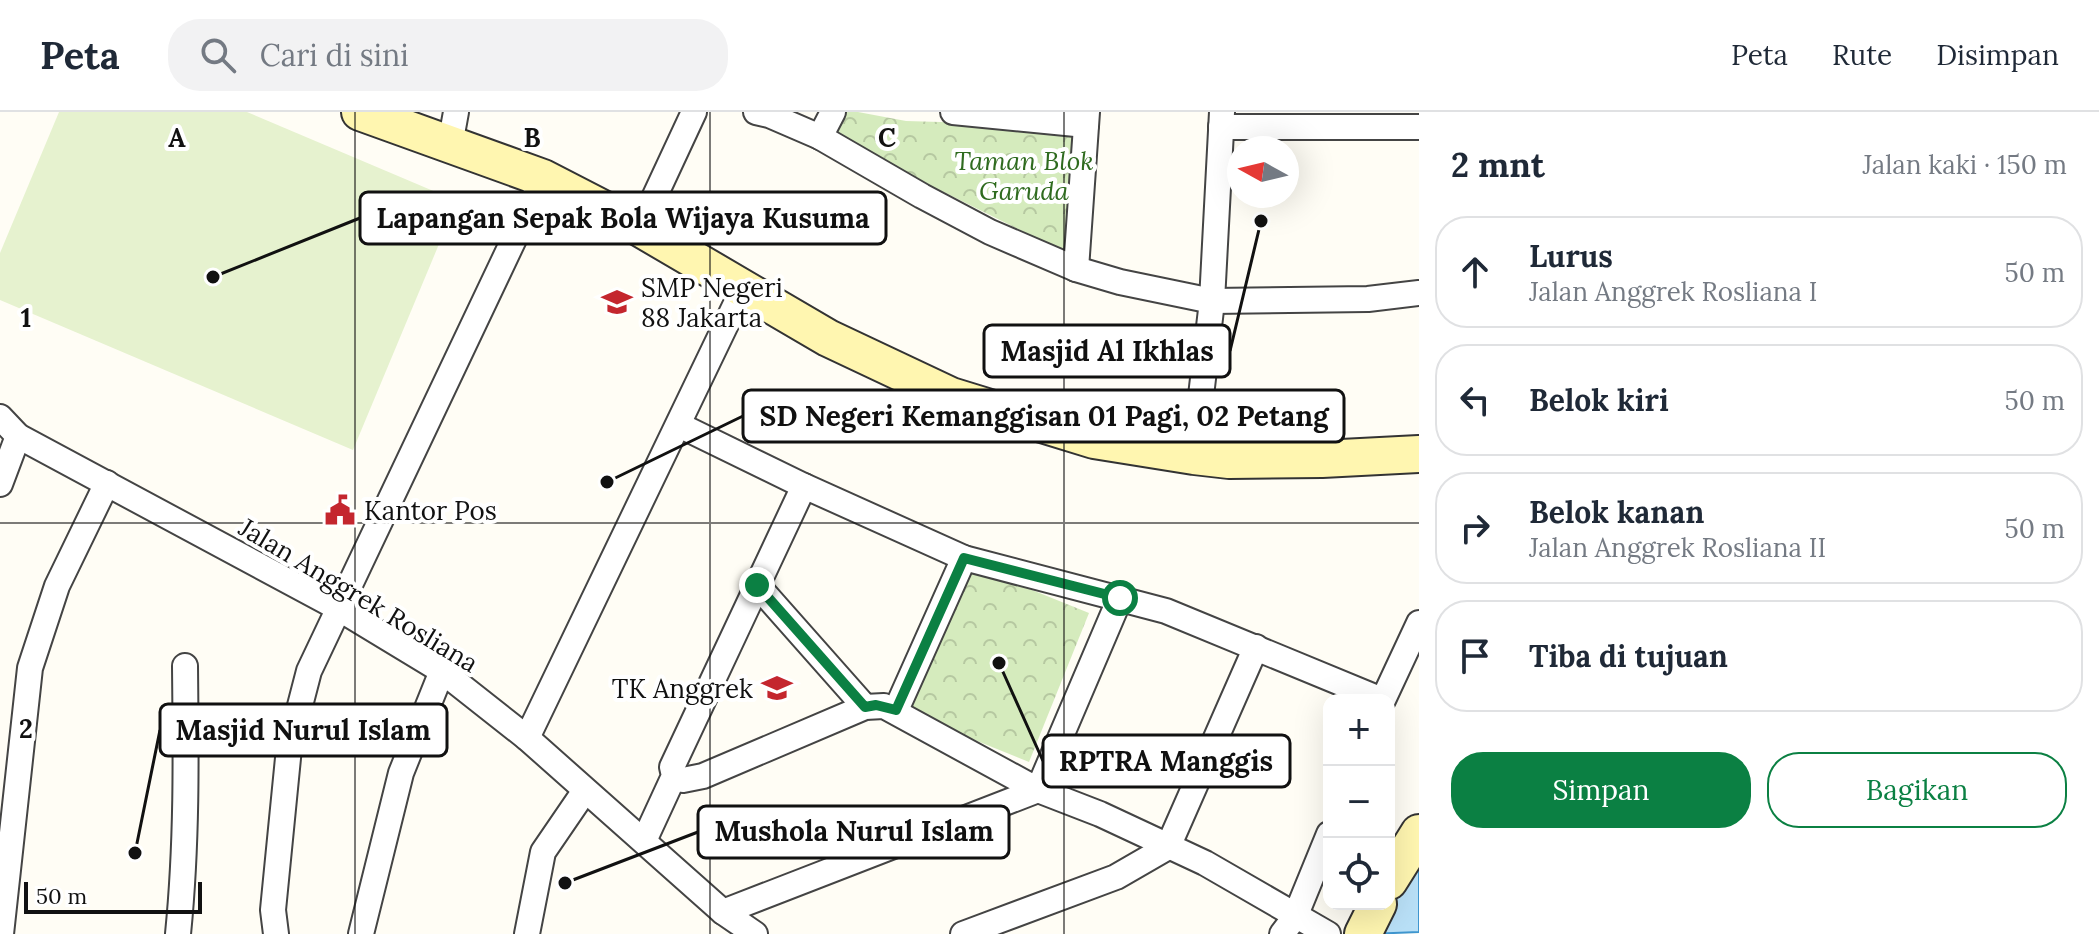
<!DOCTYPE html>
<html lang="id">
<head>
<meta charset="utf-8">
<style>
  :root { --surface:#fff; --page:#f2f2f3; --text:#1f2937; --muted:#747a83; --line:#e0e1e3; --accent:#0b8043 }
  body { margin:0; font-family:Lora,serif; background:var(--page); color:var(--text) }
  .controls { position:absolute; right:24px; bottom:24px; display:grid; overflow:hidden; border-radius:16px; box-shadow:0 8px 32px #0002 }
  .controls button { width:72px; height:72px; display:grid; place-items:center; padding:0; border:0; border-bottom:2px solid var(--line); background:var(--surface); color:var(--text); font:40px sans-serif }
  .compass { position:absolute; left:1227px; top:24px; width:72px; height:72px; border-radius:50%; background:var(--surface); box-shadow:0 8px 32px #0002; rotate:278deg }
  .scale { position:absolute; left:24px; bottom:20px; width:178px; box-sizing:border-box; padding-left:8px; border:4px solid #111; border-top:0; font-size:22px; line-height:28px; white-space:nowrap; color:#111; -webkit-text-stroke:6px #fff; paint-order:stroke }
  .stop { position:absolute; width:24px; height:24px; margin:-18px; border:6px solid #0b8043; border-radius:50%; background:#fff }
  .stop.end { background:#0b8043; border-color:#fff; box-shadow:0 2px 8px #0008 }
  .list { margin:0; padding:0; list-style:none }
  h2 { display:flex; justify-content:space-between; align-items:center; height:104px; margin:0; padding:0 32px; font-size:34px }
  h2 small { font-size:26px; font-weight:400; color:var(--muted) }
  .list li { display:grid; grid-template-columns:52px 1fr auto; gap:24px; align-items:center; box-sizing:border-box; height:112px; margin:0 16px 16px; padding:0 16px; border:2px solid var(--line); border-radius:32px }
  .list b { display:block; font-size:30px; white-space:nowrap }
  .list p { margin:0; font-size:26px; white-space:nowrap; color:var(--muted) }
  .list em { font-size:26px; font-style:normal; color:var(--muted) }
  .actions { display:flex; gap:16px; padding:24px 32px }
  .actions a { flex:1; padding:18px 0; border:2px solid var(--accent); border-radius:32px; text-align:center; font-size:28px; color:var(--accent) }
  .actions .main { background:var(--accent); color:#fff }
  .icon { flex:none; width:44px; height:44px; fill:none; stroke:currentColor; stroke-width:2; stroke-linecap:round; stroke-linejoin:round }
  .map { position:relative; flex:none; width:1419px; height:822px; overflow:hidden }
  header { display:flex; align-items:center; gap:48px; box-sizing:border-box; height:112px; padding:0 40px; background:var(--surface); border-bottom:2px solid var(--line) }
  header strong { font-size:38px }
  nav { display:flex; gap:44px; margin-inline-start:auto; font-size:28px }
  .search { width:560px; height:72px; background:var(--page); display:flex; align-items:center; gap:20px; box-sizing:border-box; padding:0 28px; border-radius:32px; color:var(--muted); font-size:30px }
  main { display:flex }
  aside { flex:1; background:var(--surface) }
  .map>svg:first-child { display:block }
  .park { fill:url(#park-crowns) }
  .pitch { fill:#e6f2cf }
  .water { fill:#b9e0f7; stroke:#3f96cf; stroke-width:2 }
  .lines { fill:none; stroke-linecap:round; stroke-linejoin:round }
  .street-casing { stroke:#444; stroke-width:28 }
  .secondary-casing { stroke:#333; stroke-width:40 }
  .street { stroke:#fff; stroke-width:24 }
  .secondary { stroke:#fff6b0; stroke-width:36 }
  .route { stroke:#0b8043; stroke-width:10 }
  .grid { fill:none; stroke:#111; stroke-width:2; stroke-opacity:0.55 }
  .labels { text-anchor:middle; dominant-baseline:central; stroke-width:8; stroke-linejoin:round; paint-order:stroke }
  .park-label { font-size:26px; font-style:italic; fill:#2f6b1f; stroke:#fff }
  .poi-label { font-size:26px; fill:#111; stroke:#fff; text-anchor:start }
  .street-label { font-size:26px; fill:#111; stroke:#fff }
  .grid-label { font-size:26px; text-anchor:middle; font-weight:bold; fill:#111; stroke:#fff; stroke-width:8; stroke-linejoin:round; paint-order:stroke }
  .leader { fill:none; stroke:#111; stroke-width:3 }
  .callout-dot { fill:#111; stroke:#fff; stroke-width:3 }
  .callout { fill:#fff; stroke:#111; stroke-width:3 }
  .callout-label { font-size:28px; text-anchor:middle; font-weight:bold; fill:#111 }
</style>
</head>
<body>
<header>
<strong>Peta</strong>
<div class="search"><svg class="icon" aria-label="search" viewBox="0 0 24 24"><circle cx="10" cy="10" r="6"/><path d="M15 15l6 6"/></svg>Cari di sini</div>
<nav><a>Peta</a><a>Rute</a><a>Disimpan</a></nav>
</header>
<main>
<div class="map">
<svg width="1419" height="822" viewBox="0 0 1419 822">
  <defs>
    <pattern id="park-crowns" width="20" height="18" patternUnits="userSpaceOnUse" patternTransform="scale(2)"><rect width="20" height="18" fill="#d5ebbd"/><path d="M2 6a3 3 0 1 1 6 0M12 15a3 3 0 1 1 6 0" fill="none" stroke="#b6c8a1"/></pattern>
  </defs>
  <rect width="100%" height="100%" fill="#fffdf5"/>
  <g class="park">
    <polygon points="837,0 858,0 906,9 1081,14 1072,144 825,21"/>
    <polygon points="968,452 1089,501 1029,650 908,601"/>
  </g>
  <polygon class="pitch" points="59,0 247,0 457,89 353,338 0,188 0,141"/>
  <polygon class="water" points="1419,755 1419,820 1368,822 1383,793"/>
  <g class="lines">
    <g class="street-casing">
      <g id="street">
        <polyline points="756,0 769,3 820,25 922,84 990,120 1076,157 1120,170 1212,189 1368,187 1419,181"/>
        <polyline points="953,0 1086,13"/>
        <polyline points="1221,15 1419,15"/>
        <polyline points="820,25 833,0"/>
        <polyline points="450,33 456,0"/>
        <polyline points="640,116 694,0"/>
        <polyline points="1076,157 1087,0"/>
        <polyline points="0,305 18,324 338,496 442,559 527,626 723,800 755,822"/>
        <polyline points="679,313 804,374 964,446 1166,499 1382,588"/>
        <polyline points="1194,344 1212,189 1222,0"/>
        <polyline points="0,372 18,324"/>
        <polyline points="757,473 865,595"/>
        <polyline points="1383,588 1419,511"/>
        <polyline points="896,598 964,446"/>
        <polyline points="527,626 743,177"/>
        <polyline points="674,664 683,668 703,664 865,595 884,594 1038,678 1100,702 1205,751 1328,822"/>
        <polyline points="644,729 674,664 672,655 804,374"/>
        <polyline points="723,800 1038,678 1120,486"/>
        <polyline points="1,822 30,556 57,474 107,371"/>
        <path d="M 178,822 C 187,732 186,644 185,554"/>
        <polyline points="276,822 273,798 289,636 309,559 543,66"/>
        <polyline points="361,822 401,661 442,559"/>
        <polyline points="527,822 543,740 584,680"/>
        <polyline points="963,822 1116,765 1168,735 1256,535"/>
        <polyline points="1282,822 1295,805 1329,722"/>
      </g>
    </g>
    <g class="secondary-casing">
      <g id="secondary">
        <polyline points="360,0 543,66 640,116 828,226 951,284 1094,328 1194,344 1229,348 1322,347 1419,342"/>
        <polyline points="1389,769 1419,721"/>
        <polyline points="1363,822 1378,792"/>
      </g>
    </g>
    <use href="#street" class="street"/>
    <use href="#secondary" class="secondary"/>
  </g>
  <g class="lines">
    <polyline class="route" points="757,473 865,595 876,593 896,598 964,446 1120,486"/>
  </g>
  <path class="grid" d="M 355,0 L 355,822M 710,0 L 710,822M 1064,0 L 1064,822M 0,411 L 1419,411"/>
  <defs>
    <g id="school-bare" transform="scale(2.4)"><path d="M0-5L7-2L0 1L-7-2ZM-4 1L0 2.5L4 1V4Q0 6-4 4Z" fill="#c4262e" stroke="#fff" stroke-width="2.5" paint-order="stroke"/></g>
    <g id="civic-bare" transform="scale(2.4)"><path d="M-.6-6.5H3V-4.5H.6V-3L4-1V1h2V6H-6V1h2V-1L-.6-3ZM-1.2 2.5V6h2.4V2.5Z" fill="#c4262e" stroke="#fff" stroke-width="2.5" paint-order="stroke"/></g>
  </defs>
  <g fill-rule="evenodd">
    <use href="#school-bare" x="617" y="190"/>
    <use href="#civic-bare" x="340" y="398"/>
    <use href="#school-bare" x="777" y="576"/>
  </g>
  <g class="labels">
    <g class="park-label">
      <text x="1024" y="48">Taman Blok<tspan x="1024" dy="30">Garuda</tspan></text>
    </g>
    <g class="poi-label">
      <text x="641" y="175">SMP Negeri<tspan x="641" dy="30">88 Jakarta</tspan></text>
      <text x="364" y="398">Kantor Pos</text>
      <text x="753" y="576" text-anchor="end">TK Anggrek</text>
    </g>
    <g class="street-label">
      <text transform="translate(359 483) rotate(31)">Jalan Anggrek Rosliana</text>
    </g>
  </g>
  <g class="grid-label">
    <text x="177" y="35">A</text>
    <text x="532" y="35">B</text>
    <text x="887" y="35">C</text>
    <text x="26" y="215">1</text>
    <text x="26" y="626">2</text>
  </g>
  <path class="leader" d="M213 165L360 106M1261 109L1230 239M607 370L743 304M135 741L160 618M999 551L1043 649M565 771L698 720"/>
  <g class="callout-dot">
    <circle cx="213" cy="165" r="8"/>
    <circle cx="1261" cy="109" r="8"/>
    <circle cx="607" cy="370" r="8"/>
    <circle cx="135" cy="741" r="8"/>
    <circle cx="999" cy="551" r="8"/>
    <circle cx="565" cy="771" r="8"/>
  </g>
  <g class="callout">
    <rect x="360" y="80" width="526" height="52" rx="8"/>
    <rect x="984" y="213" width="246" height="52" rx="8"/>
    <rect x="743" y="278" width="601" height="52" rx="8"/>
    <rect x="160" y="592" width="287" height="52" rx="8"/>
    <rect x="1043" y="623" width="247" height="52" rx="8"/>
    <rect x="698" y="694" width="311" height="52" rx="8"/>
  </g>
  <g class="callout-label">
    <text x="623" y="116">Lapangan Sepak Bola Wijaya Kusuma</text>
    <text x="1107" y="249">Masjid Al Ikhlas</text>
    <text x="1044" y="314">SD Negeri Kemanggisan 01 Pagi, 02 Petang</text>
    <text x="303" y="628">Masjid Nurul Islam</text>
    <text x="1166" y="659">RPTRA Manggis</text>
    <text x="854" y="729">Mushola Nurul Islam</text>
  </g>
</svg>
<div class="controls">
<button>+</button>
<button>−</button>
<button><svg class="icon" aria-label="locate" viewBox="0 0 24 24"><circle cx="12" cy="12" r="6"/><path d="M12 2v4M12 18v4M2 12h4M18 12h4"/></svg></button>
</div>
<svg class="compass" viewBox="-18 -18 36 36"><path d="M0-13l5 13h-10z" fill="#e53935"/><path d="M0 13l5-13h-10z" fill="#747a83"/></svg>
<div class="scale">50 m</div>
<div class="stop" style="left:1120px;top:486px"></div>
<div class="stop end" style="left:757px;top:473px"></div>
</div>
<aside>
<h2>2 mnt<small>Jalan kaki · 150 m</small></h2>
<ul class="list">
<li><svg class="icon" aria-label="ahead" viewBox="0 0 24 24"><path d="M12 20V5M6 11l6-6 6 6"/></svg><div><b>Lurus</b><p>Jalan Anggrek Rosliana I</p></div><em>50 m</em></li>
<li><svg class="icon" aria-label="left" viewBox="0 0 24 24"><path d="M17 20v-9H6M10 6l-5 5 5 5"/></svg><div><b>Belok kiri</b></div><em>50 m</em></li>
<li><svg class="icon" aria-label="right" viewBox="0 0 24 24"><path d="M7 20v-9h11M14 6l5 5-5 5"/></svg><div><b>Belok kanan</b><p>Jalan Anggrek Rosliana II</p></div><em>50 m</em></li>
<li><svg class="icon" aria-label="arrive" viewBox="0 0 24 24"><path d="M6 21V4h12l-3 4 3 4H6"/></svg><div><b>Tiba di tujuan</b></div></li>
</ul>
<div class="actions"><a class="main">Simpan</a><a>Bagikan</a></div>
</aside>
</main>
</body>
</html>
